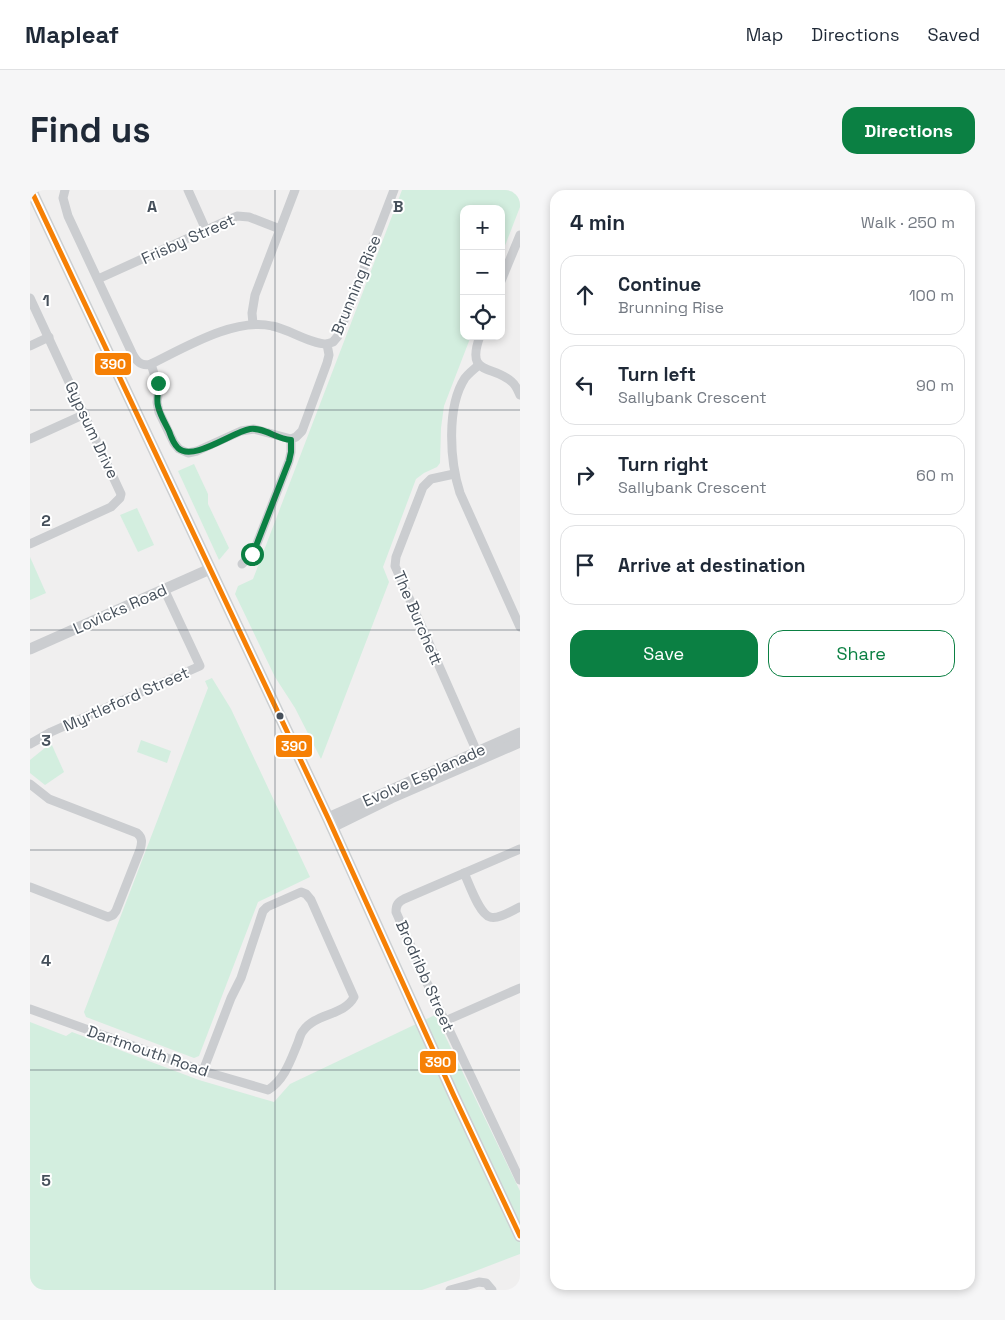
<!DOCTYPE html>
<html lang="en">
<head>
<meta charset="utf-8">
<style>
  :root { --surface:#fff; --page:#f6f6f7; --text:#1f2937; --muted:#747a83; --line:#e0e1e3; --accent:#0b8043 }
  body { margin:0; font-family:"Space Grotesk",sans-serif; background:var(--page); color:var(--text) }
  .controls { position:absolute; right:15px; top:15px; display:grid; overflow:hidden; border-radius:10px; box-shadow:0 2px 8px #0003 }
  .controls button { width:45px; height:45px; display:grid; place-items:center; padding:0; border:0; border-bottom:1px solid var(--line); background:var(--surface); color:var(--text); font:25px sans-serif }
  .stop { position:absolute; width:15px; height:15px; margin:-11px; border:4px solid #0b8043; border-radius:50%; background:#fff }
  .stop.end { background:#0b8043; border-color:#fff; box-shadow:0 1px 5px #0008 }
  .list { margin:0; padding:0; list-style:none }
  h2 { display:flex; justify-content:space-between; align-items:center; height:65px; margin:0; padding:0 20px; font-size:21px }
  h2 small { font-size:16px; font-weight:400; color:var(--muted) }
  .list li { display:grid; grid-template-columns:32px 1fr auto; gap:15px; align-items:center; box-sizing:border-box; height:80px; margin:0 10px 10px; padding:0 10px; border:1px solid var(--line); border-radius:15px }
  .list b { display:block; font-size:19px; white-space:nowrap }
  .list p { margin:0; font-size:16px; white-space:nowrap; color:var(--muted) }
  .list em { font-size:16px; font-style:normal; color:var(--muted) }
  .actions { display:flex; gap:10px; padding:15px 20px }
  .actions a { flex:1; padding:11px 0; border:1px solid var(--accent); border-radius:15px; text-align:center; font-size:18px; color:var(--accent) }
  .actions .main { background:var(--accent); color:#fff }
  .icon { flex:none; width:28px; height:28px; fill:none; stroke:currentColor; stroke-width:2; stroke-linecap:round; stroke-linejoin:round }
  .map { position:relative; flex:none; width:490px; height:1100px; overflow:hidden; border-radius:15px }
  header { display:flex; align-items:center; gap:30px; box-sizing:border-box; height:70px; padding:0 25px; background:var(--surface); border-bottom:1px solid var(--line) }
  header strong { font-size:24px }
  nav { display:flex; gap:28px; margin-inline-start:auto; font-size:18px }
  .intro { display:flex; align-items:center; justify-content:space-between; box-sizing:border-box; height:120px; padding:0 30px }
  h1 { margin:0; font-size:35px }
  .button { padding:12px 22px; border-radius:15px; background:var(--accent); color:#fff; font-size:18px; font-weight:700 }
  main { display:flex; gap:30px; padding:0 30px }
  aside { flex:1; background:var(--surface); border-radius:15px; box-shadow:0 2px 8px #0003 }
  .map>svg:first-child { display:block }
  .green { fill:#d3eedf }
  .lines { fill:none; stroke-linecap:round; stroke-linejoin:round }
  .minor { stroke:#cbcdd0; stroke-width:9 }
  .tertiary { stroke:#cbcdd0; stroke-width:11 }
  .secondary { stroke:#cccfd1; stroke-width:12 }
  .bus-1-casing { stroke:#fff; stroke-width:9 }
  .bus-1 { stroke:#f68005; stroke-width:5 }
  .route { stroke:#0b8043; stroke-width:6 }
  .grid { fill:none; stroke:#46505b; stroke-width:1; stroke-opacity:0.55 }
  .bus-dot { fill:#46505b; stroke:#fff; stroke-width:2 }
  .labels { text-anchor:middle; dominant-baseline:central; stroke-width:4; stroke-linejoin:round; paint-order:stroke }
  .street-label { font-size:16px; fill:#46505b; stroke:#fff }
  .grid-label { font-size:16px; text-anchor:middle; font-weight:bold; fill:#46505b; stroke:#fff; stroke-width:4; stroke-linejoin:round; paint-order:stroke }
  .line-badge { stroke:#fff; stroke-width:2 }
  .badge-label { font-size:14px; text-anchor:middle; font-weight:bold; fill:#fff }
</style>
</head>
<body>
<header>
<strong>Mapleaf</strong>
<nav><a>Map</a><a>Directions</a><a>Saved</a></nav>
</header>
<div class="intro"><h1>Find us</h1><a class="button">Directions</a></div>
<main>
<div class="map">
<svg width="490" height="1100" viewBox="0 0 490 1100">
  <rect width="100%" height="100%" fill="#f0efef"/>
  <g class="green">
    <polygon points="372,0 490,0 490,17 471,66 471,19 434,19 434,146 441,146 414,216 411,238 410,273 407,277 394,283 386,289 353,377 359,392 291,569 265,518 245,487 205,404 208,396 223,389"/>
    <polygon points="164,274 178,304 178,314 199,358 189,370 148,281"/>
    <polygon points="107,318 124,355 108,362 90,325"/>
    <polygon points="0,367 16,403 0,410"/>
    <polygon points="182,488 201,519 280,687 228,712 169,866 164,868 56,827 54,822 178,498 175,491"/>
    <polygon points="111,550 141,561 137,573 107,562"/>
    <polygon points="21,553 34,582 15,595 0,583 0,570"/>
    <polygon points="405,825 490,1001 490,1064 435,1085 392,1100 0,1100 0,832 36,846 42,842 169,890 244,912 260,894"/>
  </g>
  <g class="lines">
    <g class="minor">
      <path d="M 35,0 L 33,8 L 38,26 L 102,163 C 106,171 111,177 121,174 L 129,199 L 127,212 L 129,222 L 144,253 L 149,259 L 158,263 L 167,261 L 211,241 L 224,239 L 261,249"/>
      <polyline points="158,0 176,40"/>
      <polyline points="68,89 207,26 219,27 250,39"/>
      <polyline points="471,91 490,45"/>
      <polyline points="0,108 91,304 90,308 81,317 0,354"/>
      <polyline points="223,134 222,123 225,105 265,0"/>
      <path d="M 450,146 C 435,187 463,174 482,192 C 486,195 488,201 490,205"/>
      <polyline points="0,156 19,147"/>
      <path d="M 121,174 C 154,158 205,127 242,136 C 259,139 280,154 297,154"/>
      <path d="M 449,175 C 444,179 439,183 435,188 C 416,217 420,272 430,303 L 490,437"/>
      <polyline points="0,249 55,224"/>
      <polyline points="424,284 401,289 393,297 366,367 365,376 447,562"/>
      <polyline points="212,374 222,364 226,356 259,271 261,262 261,249 266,247 272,241 297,173 299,165 297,154 303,152 308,146 364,0"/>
      <polyline points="0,554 21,542 170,476 134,399"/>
      <path d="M 0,594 L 19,609 L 107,643 C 113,648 112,653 110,660 L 86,721 L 83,725 L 78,727 L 0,697"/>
      <path d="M 490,659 L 374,709 C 368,712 366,715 366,722 L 397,793 L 490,990"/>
      <path d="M 434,683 C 439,693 449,724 460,727 C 468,730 483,720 490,717"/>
      <path d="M 0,819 L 173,881 L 238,900 C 254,890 260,872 267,855 C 269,851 270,844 273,841 C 285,823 314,826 324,807 L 281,710 L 276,704 L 271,702 L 237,717 L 233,721 L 211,788 L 201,808 L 173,881"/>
      <polyline points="415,831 490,798"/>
      <polyline points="420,1100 449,1092 456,1093 462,1100"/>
    </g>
    <g class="tertiary">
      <polyline points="0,459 180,379"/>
      <polyline points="298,628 490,543"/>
      <polyline points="302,637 361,608 490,552"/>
    </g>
    <polyline class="secondary" points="1,0 298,628 424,906 490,1046"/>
    <g class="bus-1-casing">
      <polyline id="bus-1" points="1,0 298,628 424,906 490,1046"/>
    </g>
    <use href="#bus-1" class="bus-1"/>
  </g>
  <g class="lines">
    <path class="route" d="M 128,193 C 129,201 126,209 128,216 C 130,225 135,233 139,241 C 141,247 144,254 148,258 C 163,272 202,242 220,239 C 234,237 246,249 261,250 L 261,262 L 259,271 L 226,356 L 222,364"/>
  </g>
  <path class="grid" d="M 245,0 L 245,1100M 0,220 L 490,220M 0,440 L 490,440M 0,660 L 490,660M 0,880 L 490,880"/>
  <circle class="bus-dot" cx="250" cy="526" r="4.5"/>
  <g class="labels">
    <g class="street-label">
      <text transform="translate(158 49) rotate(-24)">Frisby Street</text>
      <text transform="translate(326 95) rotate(-68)">Brunning Rise</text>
      <text transform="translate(62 240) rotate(65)">Gypsum Drive</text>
      <text transform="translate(90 419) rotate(-24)">Lovicks Road</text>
      <text transform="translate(388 428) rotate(67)">The Burchett</text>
      <text transform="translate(96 509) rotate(-24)">Myrtleford Street</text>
      <text transform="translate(394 585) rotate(-24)">Evolve Esplanade</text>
      <text transform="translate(395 786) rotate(66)">Brodribb Street</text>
      <text transform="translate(118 861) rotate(19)">Dartmouth Road</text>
    </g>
  </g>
  <g class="grid-label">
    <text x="122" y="22">A</text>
    <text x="368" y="22">B</text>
    <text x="16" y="116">1</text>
    <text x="16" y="336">2</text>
    <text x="16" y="556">3</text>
    <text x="16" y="776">4</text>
    <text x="16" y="996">5</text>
  </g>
  <g class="line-badge">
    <rect x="64" y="162" width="38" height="24" rx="5" fill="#f68005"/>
    <rect x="245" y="544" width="38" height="24" rx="5" fill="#f68005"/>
    <rect x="389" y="860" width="38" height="24" rx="5" fill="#f68005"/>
  </g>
  <g class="badge-label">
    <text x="83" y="179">390</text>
    <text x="264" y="561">390</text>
    <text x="408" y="877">390</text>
  </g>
</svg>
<div class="controls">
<button>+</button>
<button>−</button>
<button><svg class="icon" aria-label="locate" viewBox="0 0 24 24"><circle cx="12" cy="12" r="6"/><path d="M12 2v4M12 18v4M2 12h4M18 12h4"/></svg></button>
</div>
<div class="stop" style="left:222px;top:364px"></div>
<div class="stop end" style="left:128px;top:193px"></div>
</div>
<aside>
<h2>4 min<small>Walk · 250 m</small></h2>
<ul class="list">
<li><svg class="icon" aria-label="ahead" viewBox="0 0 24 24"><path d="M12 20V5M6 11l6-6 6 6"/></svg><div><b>Continue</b><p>Brunning Rise</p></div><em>100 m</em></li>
<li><svg class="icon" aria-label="left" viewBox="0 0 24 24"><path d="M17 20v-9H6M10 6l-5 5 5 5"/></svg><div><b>Turn left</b><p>Sallybank Crescent</p></div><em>90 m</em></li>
<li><svg class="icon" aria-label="right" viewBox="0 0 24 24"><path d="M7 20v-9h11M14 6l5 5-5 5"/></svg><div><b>Turn right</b><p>Sallybank Crescent</p></div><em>60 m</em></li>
<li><svg class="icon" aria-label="arrive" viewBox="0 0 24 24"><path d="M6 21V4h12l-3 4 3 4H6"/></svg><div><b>Arrive at destination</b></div></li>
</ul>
<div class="actions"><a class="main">Save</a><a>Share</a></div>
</aside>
</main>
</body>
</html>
